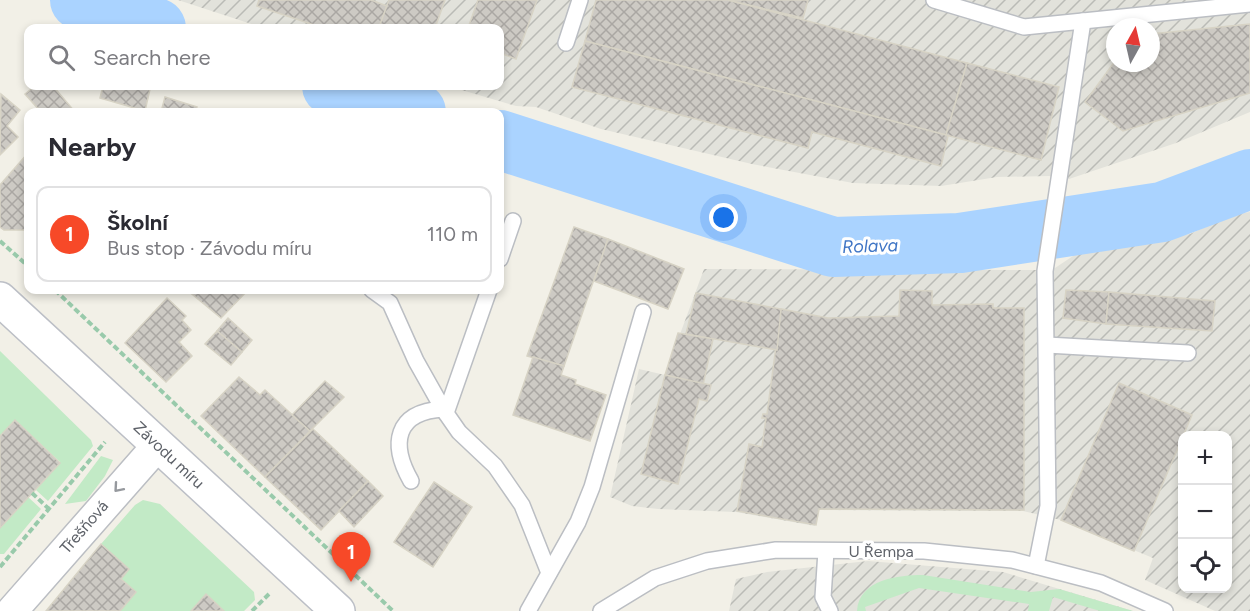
<!DOCTYPE html>
<html lang="en">
<head>
<meta charset="utf-8">
<style>
  :root { --surface:#fff; --page:#f7f7f7; --text:#2b2b33; --muted:#7c7c81; --line:#e1e1e2; --accent:#f74928 }
  body { margin:0; font-family:Figtree,sans-serif; background:var(--page); color:var(--text) }
  .controls { position:absolute; right:18px; bottom:18px; display:grid; overflow:hidden; border-radius:12px; box-shadow:0 3px 9px #0003 }
  .controls button { width:54px; height:54px; display:grid; place-items:center; padding:0; border:0; border-bottom:2px solid var(--line); background:var(--surface); color:var(--text); font:30px sans-serif }
  .compass { position:absolute; left:1106px; top:18px; width:54px; height:54px; border-radius:50%; background:var(--surface); box-shadow:0 3px 9px #0003; rotate:8deg }
  .you { position:absolute; left:724px; top:218px; width:21px; height:21px; margin:-15px; border:4px solid #fff; border-radius:50%; background:#1a73e8; box-shadow:0 0 0 9px #1a73e833 }
  .badge { display:grid; place-items:center; width:39px; height:39px; border-radius:50%; background:var(--accent); color:#fff; font-size:20px; font-weight:700 }
  .pin { position:absolute; translate:-50% -50px; filter:drop-shadow(0 2px 3px #0008) }
  .pin::after { content:''; position:absolute; top:32px; width:21px; height:18px; background:inherit; clip-path:polygon(0 0,100% 0,50% 100%) }
  .list { margin:0; padding:0; list-style:none }
  h2 { display:flex; justify-content:space-between; align-items:center; height:78px; margin:0; padding:0 24px; font-size:26px }
  h2 small { font-size:20px; font-weight:400; color:var(--muted) }
  .list li { display:grid; grid-template-columns:39px 1fr auto; gap:18px; align-items:center; box-sizing:border-box; height:96px; margin:0 12px 12px; padding:0 12px; border:2px solid var(--line); border-radius:12px }
  .list b { display:block; font-size:22px; white-space:nowrap }
  .list p { margin:0; font-size:20px; white-space:nowrap; color:var(--muted) }
  .list em { font-size:20px; font-style:normal; color:var(--muted) }
  .icon { flex:none; width:33px; height:33px; fill:none; stroke:currentColor; stroke-width:2; stroke-linecap:round; stroke-linejoin:round }
  .map { position:relative; flex:none; width:1250px; height:611px; overflow:hidden }
  .search { position:absolute; background:var(--surface); box-shadow:0 3px 9px #0003; left:24px; top:24px; width:480px; height:66px; display:flex; align-items:center; gap:15px; box-sizing:border-box; padding:0 21px; border-radius:12px; color:var(--muted); font-size:22px }
  .panel { position:absolute; background:var(--surface); box-shadow:0 3px 9px #0003; left:24px; top:108px; width:480px; height:186px; border-radius:12px }
  .map>svg:first-child { display:block }
  .industrial { fill:url(#industrial-furrows); fill-rule:evenodd }
  .green { fill:#c2eac6 }
  .lines { fill:none; stroke-linecap:round; stroke-linejoin:round }
  .river { stroke:#aad3ff; stroke-width:60 }
  .building { fill:url(#building-cross-hatch); stroke:#d7d3c5; stroke-width:1.5 }
  .lane-casing { stroke:#bbbec3; stroke-width:18 }
  .street-casing { stroke:#bbbec3; stroke-width:33 }
  .secondary-casing { stroke:#bcbfc6; stroke-width:36 }
  .path { stroke:#99caab; stroke-width:4; stroke-dasharray:6 3; stroke-linecap:butt }
  .lane { stroke:#fff; stroke-width:15 }
  .street { stroke:#fff; stroke-width:30 }
  .secondary { stroke:#fff; stroke-width:33 }
  .oneway { stroke:#96999e }
  .labels { text-anchor:middle; dominant-baseline:central; stroke-width:6; stroke-linejoin:round; paint-order:stroke }
  .street-label { font-size:16px; fill:#5e6269; stroke:#fff }
  .water-label { font-size:18px; font-style:italic; fill:#3f75c5; stroke:#fff }
</style>
</head>
<body>
<div class="map">
<svg width="1250" height="611" viewBox="0 0 1250 611">
  <defs>
    <pattern id="industrial-furrows" width="10" height="10" patternUnits="userSpaceOnUse" patternTransform="scale(1.5)"><rect width="10" height="10" fill="#e2e2db"/><path d="M-1 1l2-2M0 10L10 0M9 11l2-2" fill="none" stroke="#babbb6"/></pattern>
    <pattern id="building-cross-hatch" width="8" height="8" patternUnits="userSpaceOnUse" patternTransform="scale(1.5)"><rect width="8" height="8" fill="#cdcac4"/><path d="M0 0l8 8M0 8l8-8" fill="none" stroke="#aaa7a3"/></pattern>
  </defs>
  <rect width="100%" height="100%" fill="#f2f0e7"/>
  <g class="industrial">
    <path d="M 178,0 L 1250,0 L 1250,112 L 1176,143 L 1069,179 L 1049,176 L 997,177 L 941,186 L 853,183 L 752,164 L 601,129 L 536,107 L 516,106 L 448,86 L 500,86 L 500,28 L 264,28 ZM 1115,27 L 1151,27 L 1151,63 L 1115,63 Z"/>
    <path d="M 1250,212 L 1250,611 L 1215,611 L 1145,580 L 1153,558 L 1061,520 L 1023,511 L 818,510 L 815,526 L 736,512 L 658,509 L 632,506 L 610,497 L 639,369 L 665,375 L 704,269 L 1052,270 L 1091,244 L 1190,234 L 1232,215 ZM 1182,436 L 1228,436 L 1228,588 L 1182,588 Z"/>
    <polygon points="868,561 1003,572 1133,611 729,611 736,579 767,572"/>
  </g>
  <g class="green">
    <polygon points="0,351 91,440 93,446 48,501 36,490 60,462 15,420 0,436"/>
    <polygon points="101,456 113,460 105,476 86,501 65,504"/>
    <polygon points="28,497 41,509 4,554 0,554 0,528"/>
    <polygon points="143,500 160,504 254,592 255,600 244,611 118,611 135,591 121,579 129,569 101,544 135,505"/>
    <path d="M 923,575 L 1031,592 L 1059,589 L 1133,611 L 1100,611 L 1053,597 L 1049,611 L 1028,611 L 1029,604 L 919,588 L 865,607 L 866,611 L 857,611 C 859,579 899,575 923,575 Z"/>
  </g>
  <g class="lines">
    <g class="river">
      <polyline points="80,0 112,14 156,28"/>
      <polyline points="332,86 416,112"/>
      <polyline points="500,140 833,247 960,243 1162,212 1250,179"/>
    </g>
  </g>
  <g class="building">
    <polygon points="259,0 371,0 387,6 379,28 323,28 257,6"/>
    <polygon points="389,0 445,0 435,28 382,28 379,27"/>
    <polygon points="478,0 537,0 516,59 500,53 500,28 468,28"/>
    <polygon points="596,0 728,0 967,63 946,135 585,41"/>
    <polygon points="728,0 808,0 803,18"/>
    <polygon points="1250,24 1250,93 1123,131 1085,102 1115,61 1115,63 1151,63 1151,34"/>
    <polygon points="585,41 946,135 948,136 941,166 812,132 808,148 572,87"/>
    <polygon points="967,63 1059,87 1041,160 946,135"/>
    <polygon points="35,86 53,86 75,112 41,112 25,94"/>
    <polygon points="103,86 138,86 150,89 145,111 100,98"/>
    <polygon points="1,94 20,110 7,126 18,137 0,155"/>
    <polygon points="165,97 197,107 195,112 161,112"/>
    <polygon points="28,153 28,230 4,230 0,227 0,185"/>
    <polygon points="574,227 608,239 564,366 527,356"/>
    <polygon points="608,239 684,269 668,309 594,281"/>
    <polygon points="187,290 248,290 221,318"/>
    <polygon points="900,290 932,291 932,305 993,304 993,308 1024,308 1024,510 819,509 816,525 737,511 749,444 762,447 766,418 762,418 763,414 767,414 781,309 828,318 899,316"/>
    <polygon points="1066,290 1109,292 1106,324 1063,318"/>
    <polygon points="1109,292 1215,301 1212,331 1106,324"/>
    <polygon points="696,293 781,309 777,350 686,334"/>
    <polygon points="167,298 186,316 182,320 191,330 179,342 192,356 166,382 125,343"/>
    <polygon points="228,318 252,340 242,352 217,331"/>
    <polygon points="217,331 242,352 231,365 205,344"/>
    <polygon points="678,333 713,339 703,385 665,375"/>
    <polygon points="533,357 564,366 561,375 576,380 575,384 606,395 590,441 513,415"/>
    <polygon points="665,375 711,385 707,401 699,399 678,484 641,474"/>
    <polygon points="239,377 260,395 265,390 310,431 265,477 201,416"/>
    <polygon points="325,381 344,397 310,431 292,415"/>
    <polygon points="1119,383 1192,415 1134,551 1061,520"/>
    <polygon points="15,420 60,463 0,528 0,436"/>
    <polygon points="313,429 368,481 321,530 265,477"/>
    <polygon points="368,481 383,496 354,527 339,511"/>
    <polygon points="434,482 472,507 433,567 394,542"/>
    <polygon points="101,544 129,569 121,579 136,592 120,611 46,611"/>
    <polygon points="206,594 224,611 191,611"/>
  </g>
  <g class="lines">
    <g class="lane-casing">
      <g id="lane">
        <polyline points="934,0 1024,27 1250,4"/>
        <polyline points="566,43 580,0"/>
        <polyline points="500,259 513,221"/>
        <polyline points="372,290 390,303 416,361 443,409 459,432 495,466 522,505 549,573"/>
        <polyline points="1047,345 1188,353"/>
        <polyline points="446,413 489,290"/>
        <path d="M 411,481 C 390,444 395,412 443,409"/>
        <polyline points="826,551 823,597 830,611"/>
        <polyline points="1036,566 1048,506 1045,271 1083,21"/>
        <polyline points="528,611 578,522 592,487 643,312"/>
        <polyline points="601,611 655,578 707,561 776,550 924,551 1012,560 1101,583 1165,611"/>
      </g>
    </g>
    <g class="street-casing">
      <polyline id="street" points="12,611 158,445"/>
    </g>
    <g class="secondary-casing">
      <polyline id="secondary" points="0,299 338,611"/>
    </g>
    <g class="path">
      <polyline points="0,241 28,266"/>
      <polyline points="55,290 393,611"/>
      <polyline points="32,493 49,509"/>
      <polyline points="0,567 105,442"/>
      <polyline points="252,611 269,594"/>
    </g>
    <use href="#lane" class="lane"/>
    <use href="#street" class="street"/>
    <use href="#secondary" class="secondary"/>
  </g>
  <defs><path id="oneway-chevron" d="M-2-3.5L2.5 0L-2 3.5" fill="none" stroke-width="1.6" stroke-linecap="round" stroke-linejoin="round" transform="scale(1.5)"/></defs>
  <use class="oneway" href="#oneway-chevron" transform="translate(118 488) rotate(131)"/>
  <g class="labels">
    <g class="street-label">
      <text transform="translate(169 455) rotate(43)">Závodu míru</text>
      <text transform="translate(84 527) rotate(-49)">Třešňová</text>
      <text x="881" y="551">U Řempa</text>
    </g>
    <g class="water-label">
      <text transform="translate(870 246) rotate(-2)">Rolava</text>
    </g>
  </g>
</svg>
<div class="controls">
<button>+</button>
<button>−</button>
<button><svg class="icon" aria-label="locate" viewBox="0 0 24 24"><circle cx="12" cy="12" r="6"/><path d="M12 2v4M12 18v4M2 12h4M18 12h4"/></svg></button>
</div>
<svg class="compass" viewBox="-18 -18 36 36"><path d="M0-13l5 13h-10z" fill="#e53935"/><path d="M0 13l5-13h-10z" fill="#7c7c81"/></svg>
<div class="you"></div>
<div class="pin badge" style="left:351px;top:582px">1</div>
<div class="search"><svg class="icon" aria-label="search" viewBox="0 0 24 24"><circle cx="10" cy="10" r="6"/><path d="M15 15l6 6"/></svg>Search here</div>
<section class="panel">
<h2>Nearby<small></small></h2>
<ul class="list">
<li><span class="badge">1</span><div><b>Školní</b><p>Bus stop · Závodu míru</p></div><em>110 m</em></li>
</ul>
</section>
</div>
</body>
</html>
